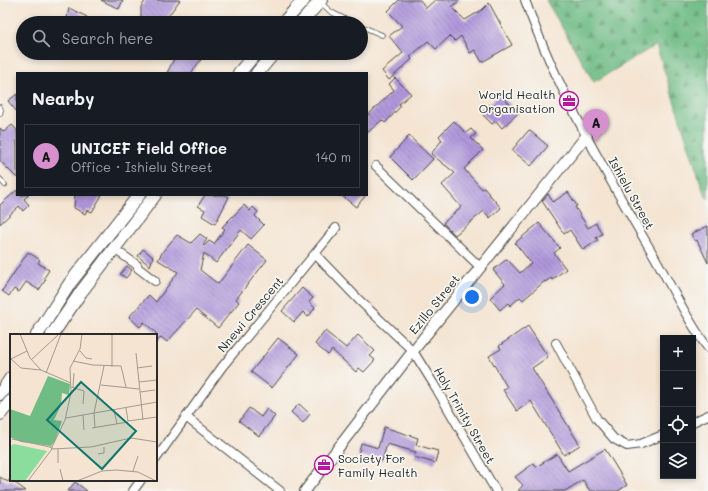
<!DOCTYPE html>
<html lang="en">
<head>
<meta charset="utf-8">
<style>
  :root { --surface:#171b24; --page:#242831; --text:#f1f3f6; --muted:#9ea1a6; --line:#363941; --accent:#d690ce }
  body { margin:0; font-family:Mali,sans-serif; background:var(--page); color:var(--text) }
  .controls { position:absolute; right:12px; bottom:12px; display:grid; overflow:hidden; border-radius:0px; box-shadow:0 2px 6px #0003 }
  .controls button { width:36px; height:36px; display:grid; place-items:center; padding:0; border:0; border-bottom:1px solid var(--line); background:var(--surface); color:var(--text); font:20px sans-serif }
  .you { position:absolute; left:472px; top:297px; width:14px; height:14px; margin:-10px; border:3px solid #fff; border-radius:50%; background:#1a73e8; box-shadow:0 0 0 6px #1a73e833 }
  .badge { display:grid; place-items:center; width:26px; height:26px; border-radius:50%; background:var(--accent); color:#111; font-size:13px; font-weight:700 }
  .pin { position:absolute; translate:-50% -33px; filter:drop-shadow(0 1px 2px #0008) }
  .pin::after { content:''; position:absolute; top:21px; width:14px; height:12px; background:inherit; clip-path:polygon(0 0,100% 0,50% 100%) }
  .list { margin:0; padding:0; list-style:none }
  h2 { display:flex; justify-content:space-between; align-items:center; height:52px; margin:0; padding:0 16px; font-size:17px }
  h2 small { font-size:13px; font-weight:400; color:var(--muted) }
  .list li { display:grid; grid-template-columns:26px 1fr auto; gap:12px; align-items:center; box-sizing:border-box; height:64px; margin:0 8px 8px; padding:0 8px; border:1px solid var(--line); border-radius:0px }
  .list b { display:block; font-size:15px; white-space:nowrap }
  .list p { margin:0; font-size:13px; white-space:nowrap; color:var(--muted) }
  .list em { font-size:13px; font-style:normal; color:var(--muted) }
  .icon { flex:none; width:22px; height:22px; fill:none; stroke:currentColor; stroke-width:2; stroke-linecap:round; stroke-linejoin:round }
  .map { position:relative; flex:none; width:708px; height:491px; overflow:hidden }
  .search { position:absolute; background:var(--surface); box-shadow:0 2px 6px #0003; left:16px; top:16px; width:352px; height:44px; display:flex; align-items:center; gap:10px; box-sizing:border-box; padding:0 14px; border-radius:22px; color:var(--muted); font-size:15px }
  .panel { position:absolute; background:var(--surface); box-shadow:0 2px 6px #0003; left:16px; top:72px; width:352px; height:124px; border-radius:0px }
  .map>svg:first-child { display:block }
  .forest { fill:url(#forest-firs); stroke:#4e7458 }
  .building { fill:url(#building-back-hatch) }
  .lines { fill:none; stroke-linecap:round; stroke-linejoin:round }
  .service-casing { stroke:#494744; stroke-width:5.5 }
  .minor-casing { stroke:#494744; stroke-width:10 }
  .tertiary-casing { stroke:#494744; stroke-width:12 }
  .primary-casing { stroke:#494744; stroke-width:14 }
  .service { stroke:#fff; stroke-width:4 }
  .minor { stroke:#fff; stroke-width:8 }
  .tertiary { stroke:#fff; stroke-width:10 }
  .primary { stroke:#fff; stroke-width:12 }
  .labels { text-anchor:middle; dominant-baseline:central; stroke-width:3.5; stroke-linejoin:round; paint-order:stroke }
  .poi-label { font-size:12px; fill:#2b2b2b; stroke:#f6f6f2; text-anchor:end }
  .street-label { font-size:12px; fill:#2b2b2b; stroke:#f6f6f2 }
  .inset-road { fill:none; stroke:#a49a8f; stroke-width:1 }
  .view { fill:#0f766e; fill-opacity:0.15; stroke:#0f766e; stroke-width:2 }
  .inset-edge { fill:none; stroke:#2b2b2b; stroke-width:2 }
</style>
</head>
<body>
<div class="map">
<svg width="708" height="491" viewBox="0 0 708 491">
  <defs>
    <pattern id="forest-firs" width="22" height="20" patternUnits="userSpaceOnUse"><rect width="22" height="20" fill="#70bc85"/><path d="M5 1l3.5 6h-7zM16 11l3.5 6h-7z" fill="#5c996d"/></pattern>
    <pattern id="building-back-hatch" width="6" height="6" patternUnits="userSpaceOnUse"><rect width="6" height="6" fill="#b097db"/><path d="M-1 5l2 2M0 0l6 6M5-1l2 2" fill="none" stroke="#8f7bb2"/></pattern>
  </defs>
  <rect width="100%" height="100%" fill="#f6f6f2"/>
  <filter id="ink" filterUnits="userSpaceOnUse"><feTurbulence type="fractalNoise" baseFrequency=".025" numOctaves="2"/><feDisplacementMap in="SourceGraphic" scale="8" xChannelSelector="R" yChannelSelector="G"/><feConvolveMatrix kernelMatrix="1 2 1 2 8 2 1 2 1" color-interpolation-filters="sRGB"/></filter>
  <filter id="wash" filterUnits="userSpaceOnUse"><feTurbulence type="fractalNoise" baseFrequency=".012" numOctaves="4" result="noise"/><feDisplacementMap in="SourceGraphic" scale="16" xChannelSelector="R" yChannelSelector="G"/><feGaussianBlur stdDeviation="0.9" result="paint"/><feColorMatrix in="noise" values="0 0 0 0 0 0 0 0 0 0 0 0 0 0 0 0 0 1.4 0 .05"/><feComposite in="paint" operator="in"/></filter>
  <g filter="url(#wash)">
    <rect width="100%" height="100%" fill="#f4e4d1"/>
    <polygon class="forest" points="546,0 708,0 708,199 704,193 656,45 594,82"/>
    <g id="blocks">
      <g class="building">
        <polygon points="101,0 123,0 119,9"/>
        <polygon points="146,0 180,0 163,23 141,23 141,7"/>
        <polygon points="399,0 420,0 426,8 435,0 460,0 452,7 465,20 482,10 489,3 512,45 482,62 475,50 470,53 461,36 455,41 450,36 436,49 428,41 410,57 412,59 389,80 382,71 403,53 389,36 402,26 388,11"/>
        <polygon points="69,8 87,17 86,23 66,23"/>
        <polygon points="166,53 206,53 191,73 167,73 174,59"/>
        <polygon points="395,78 411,94 399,104 401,106 385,123 382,120 367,133 367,116 394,90 389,84"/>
        <polygon points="17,94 17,112 8,101"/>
        <polygon points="500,94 518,113 502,128 496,121 492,124 481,113"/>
        <polygon points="454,121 466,133 471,129 476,134 471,138 483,150 464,169 482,189 484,188 501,208 490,218 484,211 455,235 443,223 461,207 442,185 455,173 431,154 442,140 439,136"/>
        <polygon points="12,125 17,130 17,178 0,161 0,128 4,132"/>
        <polygon points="529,130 548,146 531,166 512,150"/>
        <polygon points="409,136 433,159 413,180 390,157"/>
        <polygon points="17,190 17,195 29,195 24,199 29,205 23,211 19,206 0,224 0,205"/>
        <polygon points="568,192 577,206 575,207 588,228 596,223 602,234 596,238 598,240 583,250 570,230 564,234 542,201 548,194 553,202"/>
        <polygon points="75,195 102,195 92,212 87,210 85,214 74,208"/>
        <polygon points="205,195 225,195 229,197 215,224 202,216 205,210 198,206"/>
        <polygon points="341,195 366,195 356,207"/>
        <polygon points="244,205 250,211 253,207 258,212 255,216 264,225 251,239 241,230 216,263 204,253 200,270 218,284 248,245 267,260 236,299 239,302 218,328 196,310 167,342 161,337 156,343 156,333 144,322 140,327 129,317 149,295 156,302 178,272 158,260 163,251 177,235 191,243 200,234 207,239 203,245 204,246 209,241 214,244 225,229 222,227"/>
        <polygon points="539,223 560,248 554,253 566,269 552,280 551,278 545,282 545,281 523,300 520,297 510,306 508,303 500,310 490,298 505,284 493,270 507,259 520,273 531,263 515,243"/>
        <polygon points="708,226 708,263 697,240 695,241 691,234"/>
        <polygon points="143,249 153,257 150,266 138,256"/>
        <polygon points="28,252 40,260 38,263 49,270 44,278 46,279 39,290 26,282 19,292 14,289 9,296 2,291"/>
        <polygon points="127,266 132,270 126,278 120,274"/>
        <polygon points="302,288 313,298 309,302 315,308 308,317 303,312 294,322 282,311"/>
        <polygon points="528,326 548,357 532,368 580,445 564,455 531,401 517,411 503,390 507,387 489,356 501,349 499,346"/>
        <polygon points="325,331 346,348 358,335 375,351 370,356 375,360 364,372 359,368 356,372 332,350 328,355 315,344"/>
        <polygon points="278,338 299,354 272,388 251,372"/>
        <polygon points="299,404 310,414 303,423 291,412"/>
        <polygon points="249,408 261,417 267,409 275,416 259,436 239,421"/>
        <polygon points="384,427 418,438 416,445 438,451 435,463 414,457 416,452 387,444 382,461 358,455 361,443 378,448"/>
        <polygon points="605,449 627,485 618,491 590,491 583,480 565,491 518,491 523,485 515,477 534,463 536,467 557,454 568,471"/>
        <polygon points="0,477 8,482 10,479 26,491 0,491"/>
        <polygon points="75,482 87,491 68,491"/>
      </g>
    </g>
  </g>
  <g filter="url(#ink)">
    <use href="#blocks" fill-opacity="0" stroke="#494744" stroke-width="1"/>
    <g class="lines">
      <g class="service-casing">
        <g id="service">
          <polyline points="320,2 331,12 353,23"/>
          <polyline points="361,26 382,35"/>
          <polyline points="0,107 1,110 0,114"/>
          <polyline points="0,179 5,185"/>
        </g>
      </g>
      <g class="minor-casing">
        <g id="minor">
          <path d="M 525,0 C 557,89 605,172 653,254 C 671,285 686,319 708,348"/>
          <polyline points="376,166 480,267"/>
          <polyline points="113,248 137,265 138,268 155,281"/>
          <polyline points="315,254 360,301 413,351 433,383 496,491"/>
          <polyline points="556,343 597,419 614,439 627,446 641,444 663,435"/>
          <polyline points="186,417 280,491"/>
          <polyline points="693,422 708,415"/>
          <polyline points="156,459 222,367 336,228"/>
          <polyline points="133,491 141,480"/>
        </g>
      </g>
      <g class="tertiary-casing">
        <polyline id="tertiary" points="305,491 413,351 587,135"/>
      </g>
      <g class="primary-casing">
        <g id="primary">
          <polyline points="283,23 304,0"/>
          <polyline points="301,23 321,0"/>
          <polyline points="239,73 256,53"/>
          <polyline points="257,73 274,53"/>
          <polyline points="37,335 70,283 139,195"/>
          <polyline points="52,335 81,292 155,195"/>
          <polyline points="0,394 11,378"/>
          <polyline points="0,414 11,401"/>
        </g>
      </g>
      <use href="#service" class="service"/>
      <use href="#minor" class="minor"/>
      <use href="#tertiary" class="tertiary"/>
      <use href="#primary" class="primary"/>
    </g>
  </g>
  <defs>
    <g id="office-ring" transform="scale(1)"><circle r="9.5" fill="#f6f6f2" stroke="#b5179e" stroke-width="1.5"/><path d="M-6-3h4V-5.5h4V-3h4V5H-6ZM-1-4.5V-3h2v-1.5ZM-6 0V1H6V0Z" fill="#b5179e"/></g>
  </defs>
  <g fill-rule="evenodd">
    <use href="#office-ring" x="569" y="101"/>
    <use href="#office-ring" x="324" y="465"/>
  </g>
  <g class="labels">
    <g class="poi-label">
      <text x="555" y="94">World Health<tspan x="555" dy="14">Organisation</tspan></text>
      <text x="338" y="458" text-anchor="start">Society For<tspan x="338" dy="14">Family Health</tspan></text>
    </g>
    <g class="street-label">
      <text transform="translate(632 193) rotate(61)">Ishielu Street</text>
      <text transform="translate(434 304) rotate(-51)">Ezillo Street</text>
      <text transform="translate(250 314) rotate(-50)">Nnewi Crescent</text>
      <text transform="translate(465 415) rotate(60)">Holy Trinity Street</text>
    </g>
  </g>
  <g transform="translate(10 334)">
    <rect width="147" height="147" fill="#f4e4d1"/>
    <path d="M 38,42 L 60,50 L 59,61 L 52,59 L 51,71 L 44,86 L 52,87 L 45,107 L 41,112 L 11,108 L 0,103 L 0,75 L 20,82 Z" fill="#70bc85"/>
    <path d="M 4,110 L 37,117 L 15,147 L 0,147 L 0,112 Z" fill="#8bdd9e"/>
    <path class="inset-road" d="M 10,0 L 20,24 L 31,36 L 61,49M 102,0 L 102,33M 17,17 L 1,25 L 11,34 L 31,36M 70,17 L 76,24 L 82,25M 126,19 L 133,86M 21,26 L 49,0M 63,27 L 83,31 L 111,32 L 116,53M 127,34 L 142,32M 36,39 L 51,0M 129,48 L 147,46M 91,51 L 129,55M 61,53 L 74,57 L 73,70M 63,53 L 64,39M 130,58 L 145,56M 116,74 L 118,87 L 147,83M 104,76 L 107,90M 73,81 L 74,96M 56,84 L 147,68M 82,94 L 118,88M 85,94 L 84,79 L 94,32M 2,105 L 40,113M 42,113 L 55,86 L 61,59 L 60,34 L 70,15 L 72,0M 42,115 L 81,113 L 121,104 L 147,108M 48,115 L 48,129M 88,120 L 94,119 L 94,113M 50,135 L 53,147M 123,137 L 128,122M 18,147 L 42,115 L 40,113 L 42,113 L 42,115M 67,147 L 92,137 L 106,136 L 128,138 L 146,147"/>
    <path class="view" d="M 71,48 L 126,97 L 92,135 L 37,86 Z"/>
    <rect width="147" height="147" class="inset-edge"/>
  </g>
</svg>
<div class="controls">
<button>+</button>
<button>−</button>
<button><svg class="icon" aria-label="locate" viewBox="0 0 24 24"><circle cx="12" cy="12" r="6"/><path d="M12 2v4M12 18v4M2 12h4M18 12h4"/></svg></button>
<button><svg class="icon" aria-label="layers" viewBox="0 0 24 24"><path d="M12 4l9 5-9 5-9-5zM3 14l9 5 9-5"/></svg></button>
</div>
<div class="you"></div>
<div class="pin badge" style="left:596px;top:142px">A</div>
<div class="search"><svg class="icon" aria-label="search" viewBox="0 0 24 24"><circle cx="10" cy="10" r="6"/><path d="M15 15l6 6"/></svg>Search here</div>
<section class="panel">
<h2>Nearby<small></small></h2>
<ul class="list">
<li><span class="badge">A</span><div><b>UNICEF Field Office</b><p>Office · Ishielu Street</p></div><em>140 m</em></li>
</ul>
</section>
</div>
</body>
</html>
